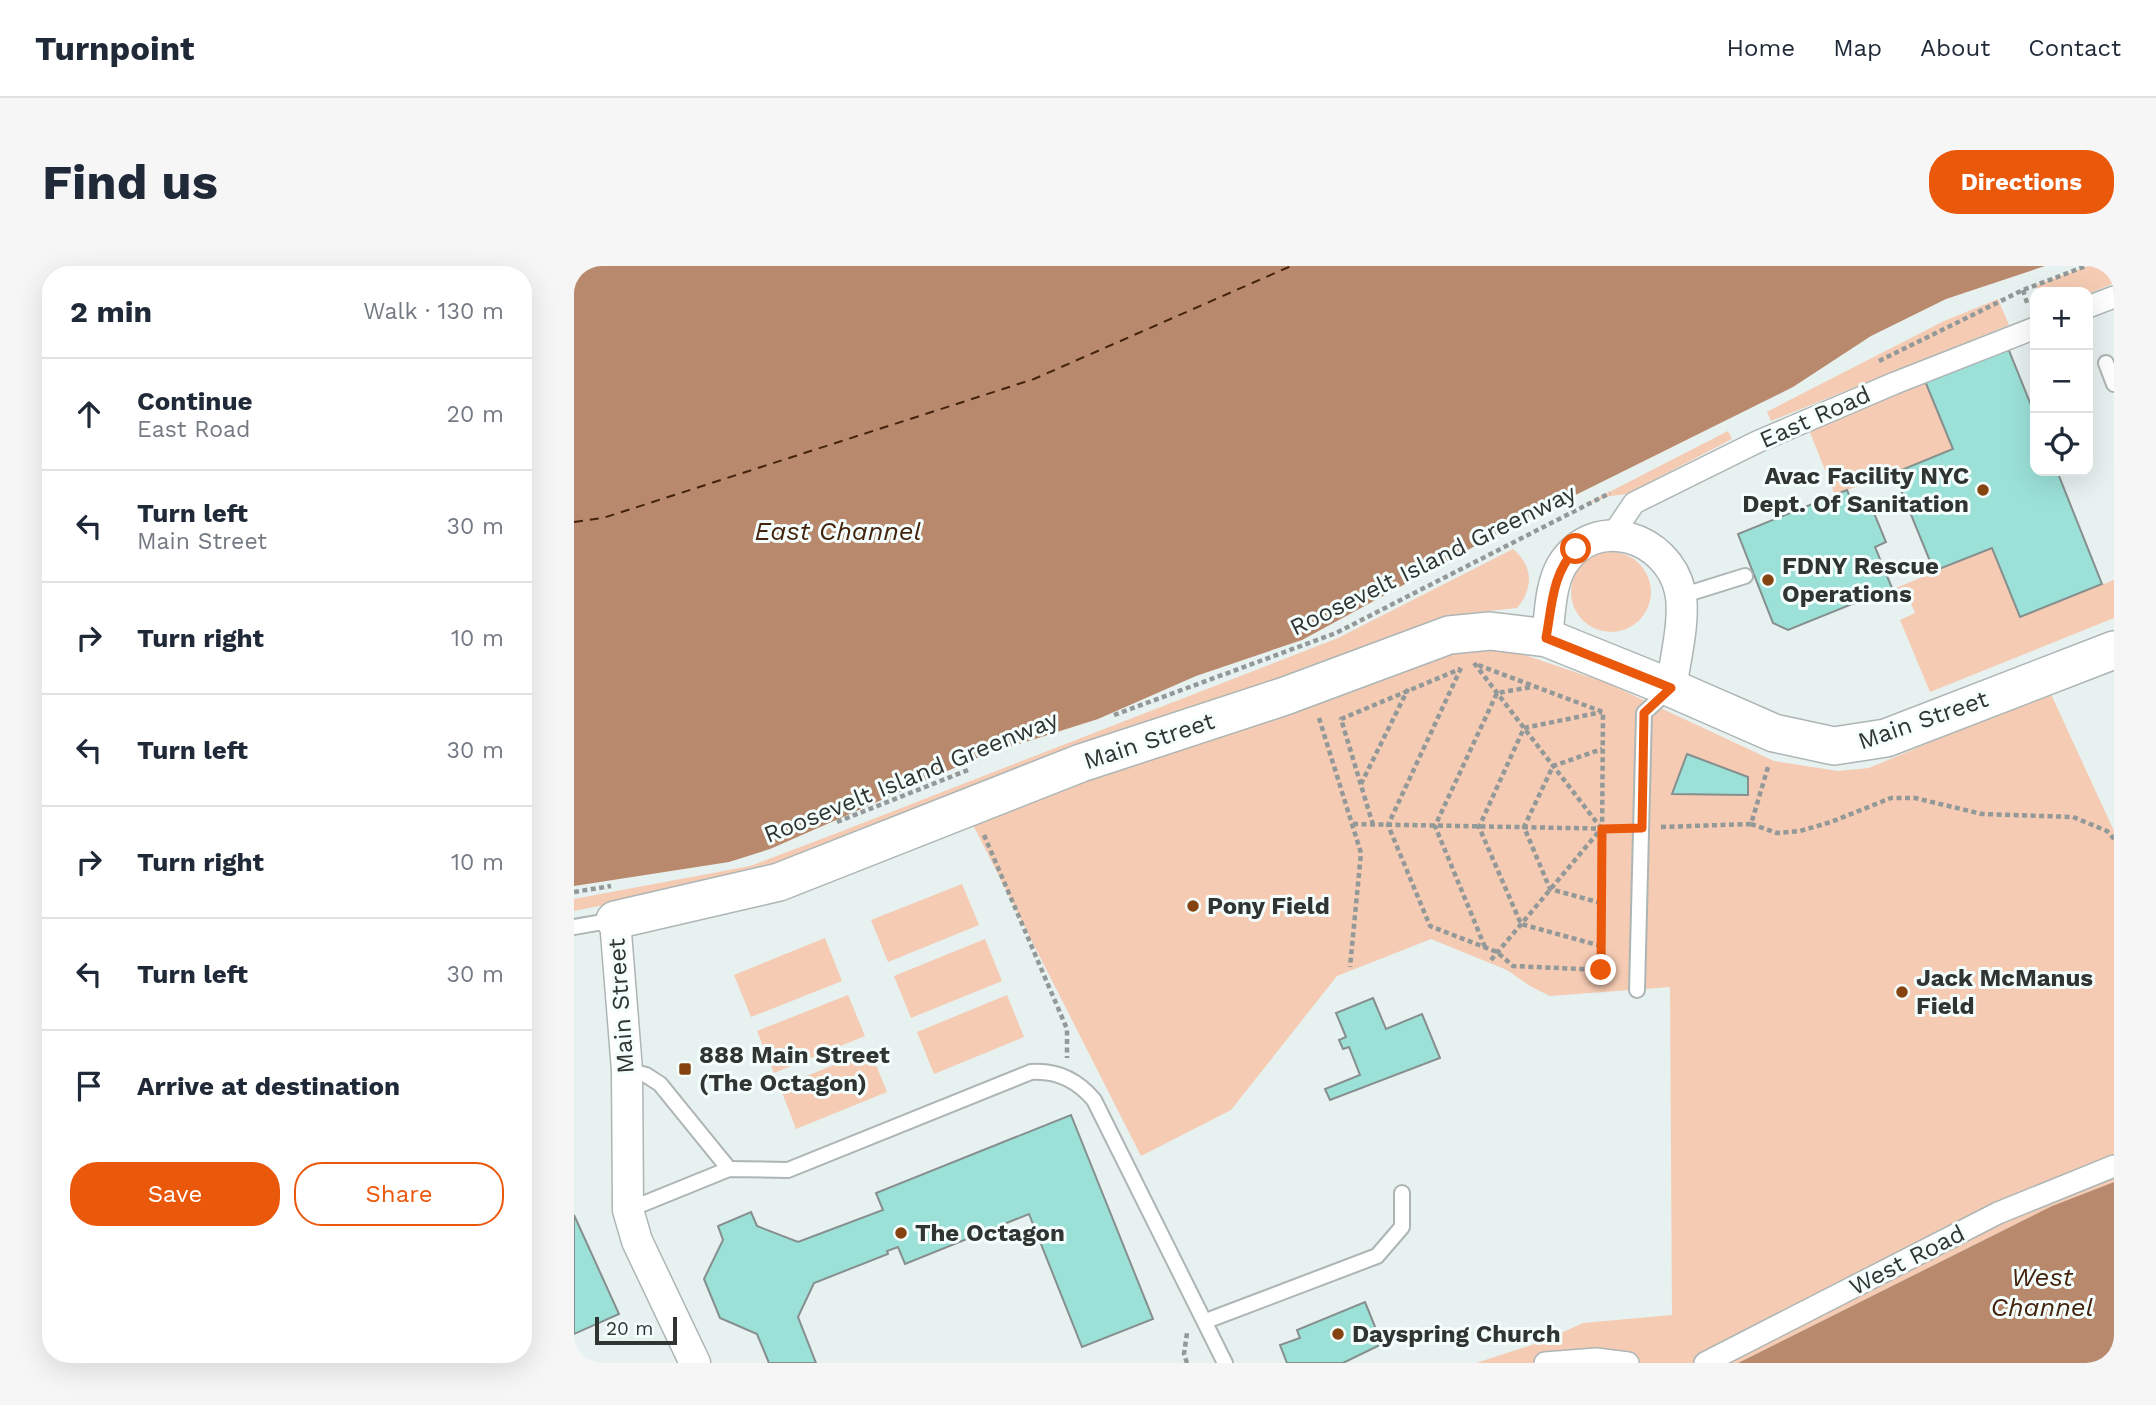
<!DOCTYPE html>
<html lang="en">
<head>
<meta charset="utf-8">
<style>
  :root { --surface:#fff; --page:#f6f6f7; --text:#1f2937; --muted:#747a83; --line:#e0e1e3; --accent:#ea580c }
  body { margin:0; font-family:"Work Sans",sans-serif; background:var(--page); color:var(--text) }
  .controls { position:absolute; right:21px; top:21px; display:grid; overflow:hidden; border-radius:14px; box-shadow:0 7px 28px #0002 }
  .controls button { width:63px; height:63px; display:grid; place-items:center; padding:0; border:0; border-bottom:2px solid var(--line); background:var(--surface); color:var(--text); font:35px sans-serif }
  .scale { position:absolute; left:21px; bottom:18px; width:82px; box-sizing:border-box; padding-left:7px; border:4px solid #303433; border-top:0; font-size:19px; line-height:24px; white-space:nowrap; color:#303433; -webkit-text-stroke:5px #f4fefc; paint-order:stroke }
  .stop { position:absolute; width:21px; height:21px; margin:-16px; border:5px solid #ea580c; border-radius:50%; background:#fff }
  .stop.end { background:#ea580c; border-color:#fff; box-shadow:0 2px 7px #0008 }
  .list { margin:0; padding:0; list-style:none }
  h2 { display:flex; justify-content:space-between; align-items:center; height:91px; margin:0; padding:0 28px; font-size:30px }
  h2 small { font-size:23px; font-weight:400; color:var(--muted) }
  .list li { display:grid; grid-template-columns:46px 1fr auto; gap:21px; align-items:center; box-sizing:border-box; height:112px; padding:0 28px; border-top:2px solid var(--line) }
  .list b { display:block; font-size:26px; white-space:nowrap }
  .list p { margin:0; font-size:23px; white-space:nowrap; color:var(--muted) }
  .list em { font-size:23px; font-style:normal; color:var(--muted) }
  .actions { display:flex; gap:14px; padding:21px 28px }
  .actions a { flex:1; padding:16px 0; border:2px solid var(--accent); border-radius:28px; text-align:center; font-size:24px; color:var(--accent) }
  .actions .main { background:var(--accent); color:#fff }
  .icon { flex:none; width:38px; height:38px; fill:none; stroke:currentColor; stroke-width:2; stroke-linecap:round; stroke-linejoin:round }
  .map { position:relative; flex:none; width:1540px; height:1097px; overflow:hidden; border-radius:28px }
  header { display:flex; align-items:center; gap:42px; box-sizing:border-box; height:98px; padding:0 35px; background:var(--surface); border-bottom:2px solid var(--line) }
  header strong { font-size:33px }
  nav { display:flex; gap:38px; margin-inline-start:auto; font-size:24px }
  .intro { display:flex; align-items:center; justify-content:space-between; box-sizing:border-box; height:168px; padding:0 42px }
  h1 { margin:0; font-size:49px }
  .button { padding:18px 32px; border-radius:28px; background:var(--accent); color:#fff; font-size:24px; font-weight:700 }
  main { display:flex; gap:42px; padding:0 42px }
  aside { flex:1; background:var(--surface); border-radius:28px; box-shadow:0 7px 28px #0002 }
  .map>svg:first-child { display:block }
  .green { fill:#f5cbb3 }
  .water { fill:#b8896c }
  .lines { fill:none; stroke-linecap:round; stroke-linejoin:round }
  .ferry { stroke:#44230d; stroke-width:2; stroke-dasharray:9 7; stroke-linecap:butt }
  .building { fill:#9be1d8; stroke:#868f8d; stroke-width:2 }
  .service-casing { stroke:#adb6b5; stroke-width:18 }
  .pedestrian-casing { stroke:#adb6b5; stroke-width:24 }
  .minor-casing { stroke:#adb6b5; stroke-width:33 }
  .tertiary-casing { stroke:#adb6b5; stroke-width:40 }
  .path { stroke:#929998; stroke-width:4.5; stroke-dasharray:5 3.5; stroke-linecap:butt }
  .service { stroke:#fff; stroke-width:14 }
  .pedestrian { stroke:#fff; stroke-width:21 }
  .minor { stroke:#fff; stroke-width:30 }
  .tertiary { stroke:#fff; stroke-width:37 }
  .route { stroke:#ea580c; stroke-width:9 }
  .poi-dot { fill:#854310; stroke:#f4fefc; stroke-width:2.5 }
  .labels { text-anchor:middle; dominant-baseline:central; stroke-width:6; stroke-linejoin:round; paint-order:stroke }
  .street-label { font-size:24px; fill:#303433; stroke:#f4fefc }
  .poi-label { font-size:24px; font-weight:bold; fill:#303433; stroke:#f4fefc; text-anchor:start }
  .water-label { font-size:26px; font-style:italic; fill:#44230d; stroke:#f4fefc }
</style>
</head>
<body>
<header>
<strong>Turnpoint</strong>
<nav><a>Home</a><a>Map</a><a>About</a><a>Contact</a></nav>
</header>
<div class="intro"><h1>Find us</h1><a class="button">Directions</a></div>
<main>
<aside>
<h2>2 min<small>Walk · 130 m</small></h2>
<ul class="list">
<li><svg class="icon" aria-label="ahead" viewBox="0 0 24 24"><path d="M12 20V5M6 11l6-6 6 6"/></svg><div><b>Continue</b><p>East Road</p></div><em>20 m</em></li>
<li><svg class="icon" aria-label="left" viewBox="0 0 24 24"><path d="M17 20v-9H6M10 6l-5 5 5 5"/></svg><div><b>Turn left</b><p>Main Street</p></div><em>30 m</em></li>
<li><svg class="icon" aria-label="right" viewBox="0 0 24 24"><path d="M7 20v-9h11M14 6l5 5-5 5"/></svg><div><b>Turn right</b></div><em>10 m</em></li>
<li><svg class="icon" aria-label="left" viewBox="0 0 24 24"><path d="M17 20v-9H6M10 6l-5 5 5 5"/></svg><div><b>Turn left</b></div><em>30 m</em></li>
<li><svg class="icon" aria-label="right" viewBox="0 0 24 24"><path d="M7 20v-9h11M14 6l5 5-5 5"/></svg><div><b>Turn right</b></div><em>10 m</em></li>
<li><svg class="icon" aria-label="left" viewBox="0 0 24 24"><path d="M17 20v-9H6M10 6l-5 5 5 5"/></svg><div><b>Turn left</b></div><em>30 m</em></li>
<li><svg class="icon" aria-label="arrive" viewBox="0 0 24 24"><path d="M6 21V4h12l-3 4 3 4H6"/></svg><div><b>Arrive at destination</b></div></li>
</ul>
<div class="actions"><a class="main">Save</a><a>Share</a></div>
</aside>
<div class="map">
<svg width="1540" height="1097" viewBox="0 0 1540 1097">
  <rect width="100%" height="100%" fill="#e7f1ef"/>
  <g class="green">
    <polygon points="1514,0 1540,0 1540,17 1514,28 1464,26 1462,19"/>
    <polygon points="1424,33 1435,59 1197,155 1193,146 1208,138 1370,55"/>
    <polygon points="1351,115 1379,183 1261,229 1235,164"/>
    <polygon points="1154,165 1158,173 1053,228 1036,230 1010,239"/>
    <polygon points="1418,282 1446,351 1540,314 1540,352 1356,426 1326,354 1341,347 1333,328 1325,330 1322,322"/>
    <path d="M 939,283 C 959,300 960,322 943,342 L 896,347 L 642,435 L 223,594 L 129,619 L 0,645 L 0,633 L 176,600 L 258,569 L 764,372 Z"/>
    <circle cx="1037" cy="326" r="40"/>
    <polygon points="905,381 942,386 1033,417 1200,495 1264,505 1295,502 1476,426 1540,565 1540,916 1478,940 1164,1097 902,1097 967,1076 1009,1057 1098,1049 1096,721 976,730 956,720 933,704 857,673 763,710 657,844 567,890 395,551 856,387"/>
    <polygon points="388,618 405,659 314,696 297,654"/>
    <polygon points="251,672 268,715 177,751 160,709"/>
    <polygon points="411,673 428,715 337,752 320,710"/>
    <polygon points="274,729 291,770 200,807 183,765"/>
    <polygon points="433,729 450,771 360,808 343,766"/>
    <polygon points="296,784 313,826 222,863 206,821"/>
  </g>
  <g class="water">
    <polygon points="0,0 1471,0 1372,33 1297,70 1219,121 925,267 728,374 622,410 524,453 410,489 196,583 155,596 0,620"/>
    <polygon points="1540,916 1540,1097 1164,1097 1478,940"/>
  </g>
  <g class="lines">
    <polyline class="ferry" points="0,256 29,252 460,113 717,0"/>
  </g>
  <g class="building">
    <polygon points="1434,82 1461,149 1461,205 1483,205 1528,318 1446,351 1418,282 1360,305 1320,207 1379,183 1351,115"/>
    <polygon points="1273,224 1280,241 1295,235 1312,276 1301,281 1318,322 1214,364 1199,357 1164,268"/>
    <polygon points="1113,488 1174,511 1174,529 1098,528"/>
    <polygon points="799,732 812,763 848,748 866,792 756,834 751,823 786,809 775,781 769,783 765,774 772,771 762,747"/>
    <polygon points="497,849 579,1053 508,1081 455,948 331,998 324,981 313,985 314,988 240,1017 224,1051 242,1097 195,1097 183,1068 146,1052 130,1013 149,974 144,960 177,946 183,960 224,976 309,944 302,927"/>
    <polygon points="0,949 45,1048 0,1068"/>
    <polygon points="791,1036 808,1078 769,1097 713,1097 706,1079 726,1072 723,1064"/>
  </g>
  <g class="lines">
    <g class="service-casing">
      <g id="service">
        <polyline points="1532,97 1540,118"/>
        <polyline points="1107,330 1171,310"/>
        <polyline points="0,661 40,654"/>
        <polyline points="1063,724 1070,447 1096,423"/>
        <polyline points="53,804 72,809 86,818 155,903"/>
        <path d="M 54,944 L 155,903 L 214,904 L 457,806 C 483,804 504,815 520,834 L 651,1097"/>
        <polyline points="632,1055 803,990 828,961 828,927"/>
      </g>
    </g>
    <g class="pedestrian-casing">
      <g id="pedestrian">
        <polyline points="1514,41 1540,31"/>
        <polyline points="1039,268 1060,237 1183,176 1321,117 1461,62"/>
        <polyline points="971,1097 1022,1093 1054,1097"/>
        <polyline points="1131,1097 1424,947 1540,900"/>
      </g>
    </g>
    <g class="minor-casing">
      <g id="minor">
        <path d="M 973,372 C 976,349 976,319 988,299 C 1021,246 1094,271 1106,325 C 1112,351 1101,395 1097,422"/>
        <polyline points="41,654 53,804 54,944 63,975 121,1097"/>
      </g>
    </g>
    <g class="tertiary-casing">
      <polyline id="tertiary" points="41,654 205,616 507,497 711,430 875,369 916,365 973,372 1097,422 1200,467 1260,480 1312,472 1540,384"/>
    </g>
    <g class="path">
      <polyline points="1449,24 1454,40"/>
      <polyline points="1305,95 1449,24 1512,0"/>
      <polyline points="900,397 1027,562"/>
      <polyline points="887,402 814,559 856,660 923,686 939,700 1027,704 1029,446 904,399"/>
      <polyline points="540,449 762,367 1036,227"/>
      <polyline points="745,452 787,587 776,701"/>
      <polyline points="787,518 834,423"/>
      <polyline points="263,556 394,504"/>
      <polyline points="779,558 1047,563"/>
      <polyline points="1177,558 1203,567 1226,565 1257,556 1317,532 1341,532 1408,548 1499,551 1533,565 1540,573"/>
      <polyline points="799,559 767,453 886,403"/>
      <polyline points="1087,561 1177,558 1194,501"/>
      <polyline points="410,569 493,763 493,792"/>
      <polyline points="0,626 37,620"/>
      <polyline points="1027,637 976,623 950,561 979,500 1028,483"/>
      <polyline points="1027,680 947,658 905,561 950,462 1028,446"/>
      <polyline points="911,681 861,560 923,427 958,421"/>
      <polyline points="917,694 1027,563"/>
      <polyline points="613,1097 610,1088 613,1067"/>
    </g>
    <use href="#service" class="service"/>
    <use href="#pedestrian" class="pedestrian"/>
    <use href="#minor" class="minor"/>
    <use href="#tertiary" class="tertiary"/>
  </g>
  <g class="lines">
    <path class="route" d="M 1002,283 C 978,307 978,340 972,372 L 1097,422 L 1070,447 L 1068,562 L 1028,563 L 1027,704"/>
  </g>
  <g class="poi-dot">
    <circle cx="1409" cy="224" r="7"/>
    <circle cx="1194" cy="314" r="7"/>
    <circle cx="619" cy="640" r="7"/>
    <circle cx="1328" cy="726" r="7"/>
    <rect x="104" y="796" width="14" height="14" rx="3.5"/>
    <circle cx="327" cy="967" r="7"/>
    <circle cx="764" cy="1068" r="7"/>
  </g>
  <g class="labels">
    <g class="street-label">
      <text transform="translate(1241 151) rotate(-24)">East Road</text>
      <text transform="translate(859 294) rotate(-26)">Roosevelt Island Greenway</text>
      <text transform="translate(1349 454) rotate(-19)">Main Street</text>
      <text transform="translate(575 475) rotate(-18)">Main Street</text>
      <text transform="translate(337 511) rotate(-22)">Roosevelt Island Greenway</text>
      <text transform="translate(47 740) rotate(-94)">Main Street</text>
      <text transform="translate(1333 994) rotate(-27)">West Road</text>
    </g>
    <g class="poi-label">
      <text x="1395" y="210" text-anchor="end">Avac Facility NYC<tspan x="1395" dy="28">Dept. Of Sanitation</tspan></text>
      <text x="1208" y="300">FDNY Rescue<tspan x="1208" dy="28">Operations</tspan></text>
      <text x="633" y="640">Pony Field</text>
      <text x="1342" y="712">Jack McManus<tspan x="1342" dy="28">Field</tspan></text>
      <text x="125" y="789">888 Main Street<tspan x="125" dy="28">(The Octagon)</tspan></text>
      <text x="341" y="967">The Octagon</text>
      <text x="778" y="1068">Dayspring Church</text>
    </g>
    <g class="water-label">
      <text x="264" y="265">East Channel</text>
      <text x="1468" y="1011">West<tspan x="1468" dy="30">Channel</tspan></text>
    </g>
  </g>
</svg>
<div class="controls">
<button>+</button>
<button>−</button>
<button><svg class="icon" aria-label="locate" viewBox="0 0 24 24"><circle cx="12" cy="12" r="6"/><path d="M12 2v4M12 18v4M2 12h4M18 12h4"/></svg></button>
</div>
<div class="scale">20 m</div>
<div class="stop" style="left:1002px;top:283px"></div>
<div class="stop end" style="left:1027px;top:704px"></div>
</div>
</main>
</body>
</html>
